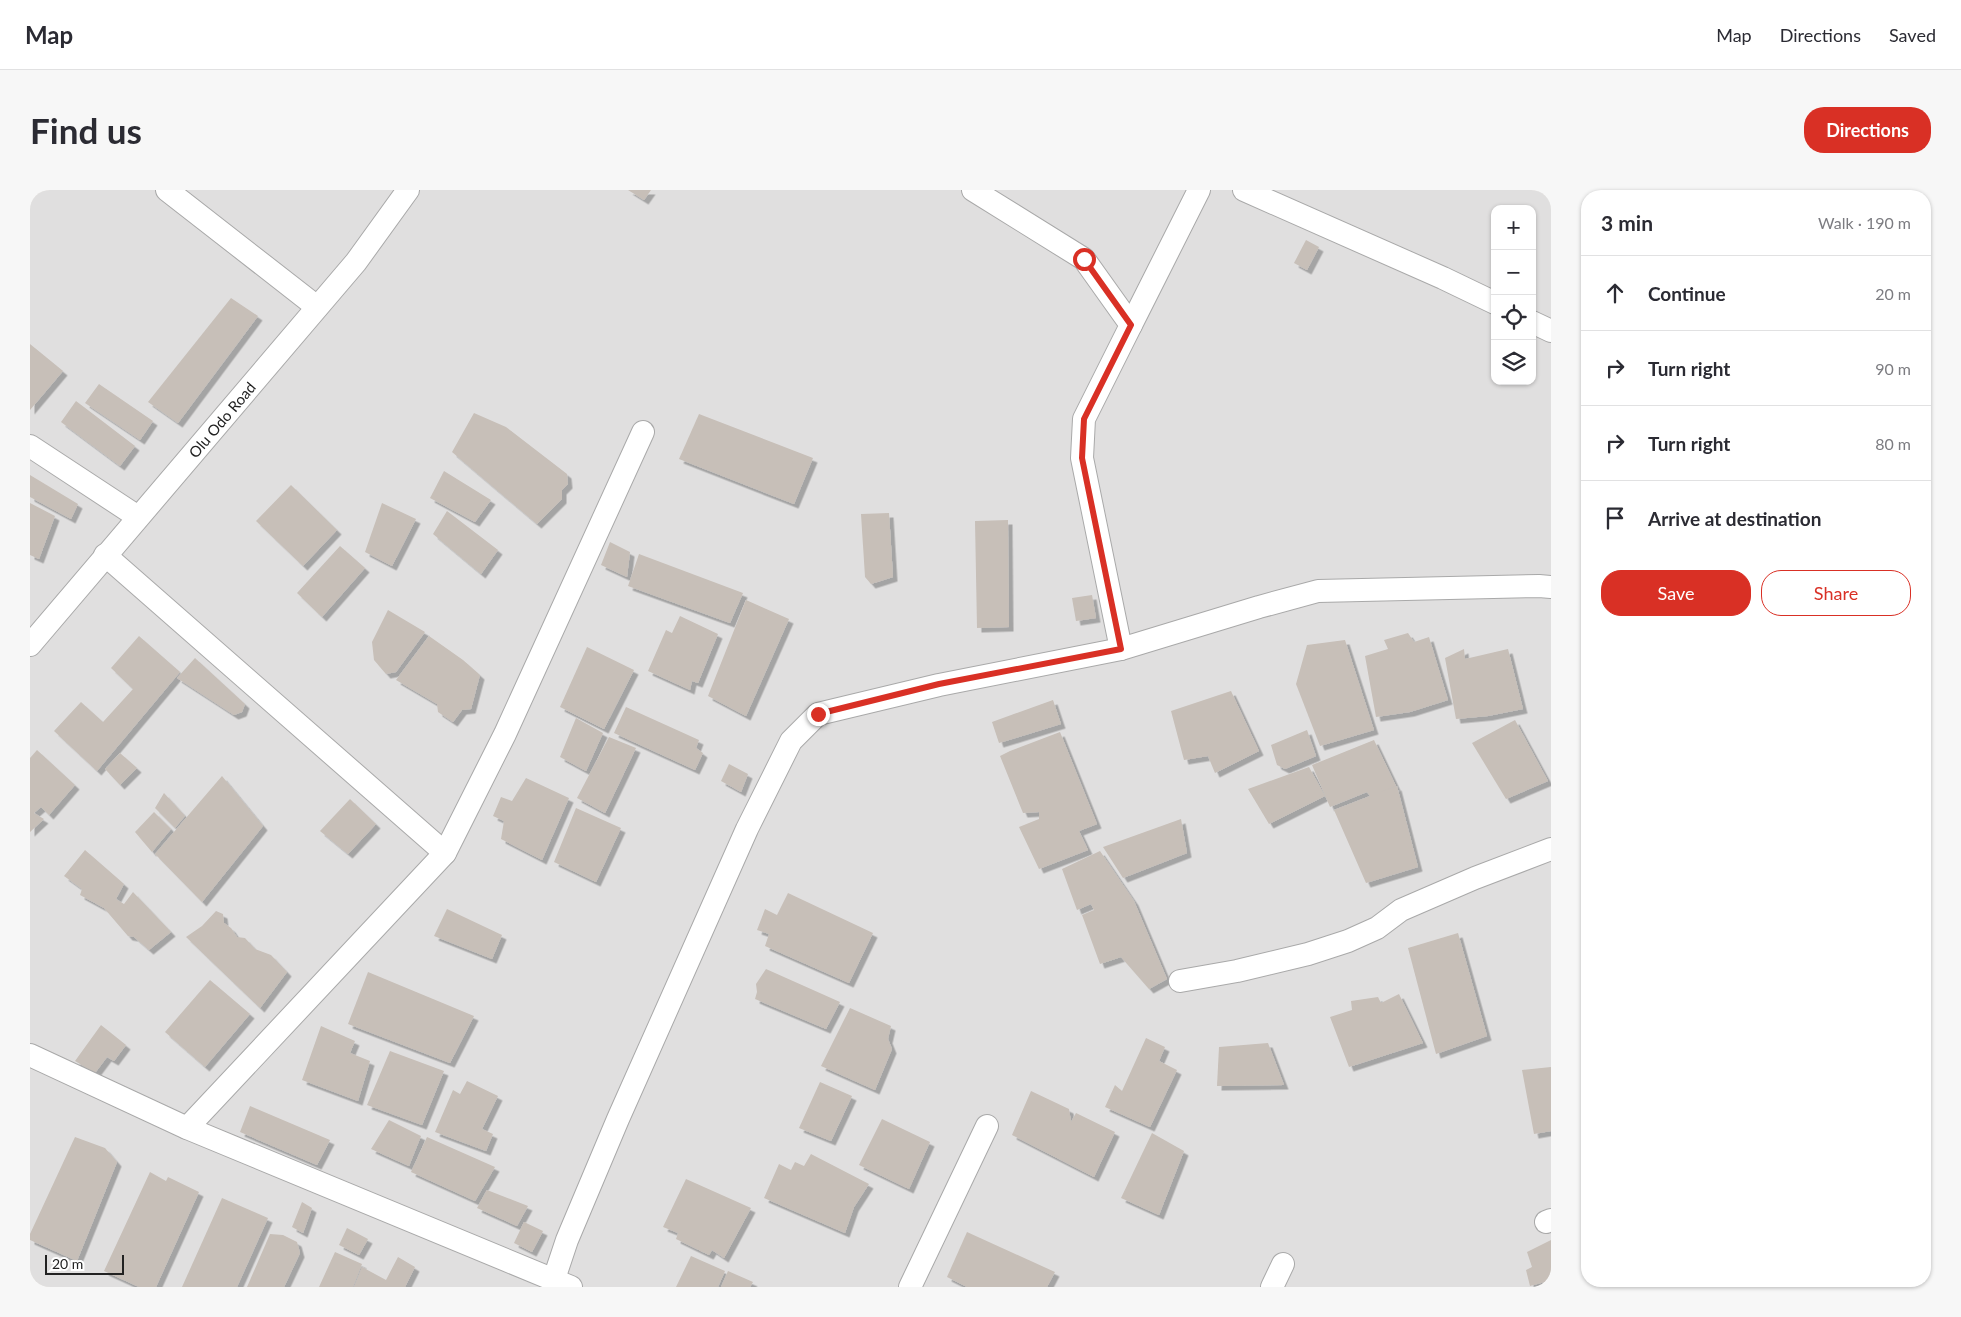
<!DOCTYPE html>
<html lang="en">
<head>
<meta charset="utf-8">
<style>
  :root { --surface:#fff; --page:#f7f7f7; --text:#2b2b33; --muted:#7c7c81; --line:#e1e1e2; --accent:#d93025 }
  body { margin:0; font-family:Lato,sans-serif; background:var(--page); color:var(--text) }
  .controls { position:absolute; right:15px; top:15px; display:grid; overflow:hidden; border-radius:10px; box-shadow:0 1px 4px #0004 }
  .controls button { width:45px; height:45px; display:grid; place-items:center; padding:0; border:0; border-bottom:1px solid var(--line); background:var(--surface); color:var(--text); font:25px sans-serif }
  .scale { position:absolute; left:15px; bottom:12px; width:79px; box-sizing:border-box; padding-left:5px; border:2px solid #222; border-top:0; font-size:14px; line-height:18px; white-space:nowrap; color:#222; -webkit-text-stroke:4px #fff; paint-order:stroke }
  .stop { position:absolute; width:15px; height:15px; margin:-11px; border:4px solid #d93025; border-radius:50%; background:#fff }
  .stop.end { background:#d93025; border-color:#fff; box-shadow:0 1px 5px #0008 }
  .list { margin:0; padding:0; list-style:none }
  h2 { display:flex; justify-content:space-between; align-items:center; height:65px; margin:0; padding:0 20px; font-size:21px }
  h2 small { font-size:16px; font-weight:400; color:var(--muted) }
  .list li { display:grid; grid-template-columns:32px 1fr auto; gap:15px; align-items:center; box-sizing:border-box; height:75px; padding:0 20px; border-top:1px solid var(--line) }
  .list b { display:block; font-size:19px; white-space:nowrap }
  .list em { font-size:16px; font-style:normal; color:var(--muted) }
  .actions { display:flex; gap:10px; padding:15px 20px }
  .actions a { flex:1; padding:11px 0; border:1px solid var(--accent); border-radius:20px; text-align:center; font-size:18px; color:var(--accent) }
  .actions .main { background:var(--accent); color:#fff }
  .icon { flex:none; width:28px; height:28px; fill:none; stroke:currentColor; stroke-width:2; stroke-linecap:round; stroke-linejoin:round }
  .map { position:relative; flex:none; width:1521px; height:1097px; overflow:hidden; border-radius:20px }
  header { display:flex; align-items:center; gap:30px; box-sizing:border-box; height:70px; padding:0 25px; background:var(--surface); border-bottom:1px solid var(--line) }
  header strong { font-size:24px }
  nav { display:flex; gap:28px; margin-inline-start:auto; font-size:18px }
  .intro { display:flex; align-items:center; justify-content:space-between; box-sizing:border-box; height:120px; padding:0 30px }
  h1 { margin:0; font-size:35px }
  .button { padding:12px 22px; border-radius:20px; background:var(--accent); color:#fff; font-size:18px; font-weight:700 }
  main { display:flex; gap:30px; padding:0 30px }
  aside { flex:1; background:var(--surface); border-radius:20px; box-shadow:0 1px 4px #0004 }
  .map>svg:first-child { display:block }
  .residential { fill:#e0dfdf; fill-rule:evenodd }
  .building { fill:#c7bfb8; filter:url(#shadow) }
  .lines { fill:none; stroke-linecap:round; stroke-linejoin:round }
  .minor-casing { stroke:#a9a9a9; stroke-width:24 }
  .minor { stroke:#fff; stroke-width:22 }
  .route { stroke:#d93025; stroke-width:6 }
  .labels { text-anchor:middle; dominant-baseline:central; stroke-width:4; stroke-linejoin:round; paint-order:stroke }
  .street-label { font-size:15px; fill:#222; stroke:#fff }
</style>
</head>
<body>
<header>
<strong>Map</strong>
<nav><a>Map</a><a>Directions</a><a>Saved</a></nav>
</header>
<div class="intro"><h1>Find us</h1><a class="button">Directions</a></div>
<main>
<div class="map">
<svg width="1521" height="1097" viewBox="0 0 1521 1097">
  <defs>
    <filter id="shadow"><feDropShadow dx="4.5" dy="4.5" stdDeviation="0" flood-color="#0004"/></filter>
  </defs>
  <rect width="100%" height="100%" fill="#f2efe9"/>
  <path class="residential" d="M 0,0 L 1521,0 L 1521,1097 L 0,1097 ZM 1465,19 L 1502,19 L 1502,191 L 1465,191 Z"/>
  <g class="building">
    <polygon points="598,0 621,0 614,10"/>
    <polygon points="1276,50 1289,57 1277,80 1264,73"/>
    <polygon points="201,108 228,126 148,233 118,212"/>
    <polygon points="0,154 33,181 0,220"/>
    <polygon points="69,194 123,231 110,250 55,213"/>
    <polygon points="46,211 105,256 90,276 31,232"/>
    <polygon points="444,223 476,237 537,284 538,294 532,300 532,309 507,334 422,262"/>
    <polygon points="669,224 783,268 764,314 649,269"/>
    <polygon points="414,281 461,310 445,332 400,308"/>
    <polygon points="0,285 48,314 41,329 0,307"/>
    <polygon points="261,295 307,340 273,376 226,331"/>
    <polygon points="0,313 25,326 9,369 0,365"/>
    <polygon points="352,313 386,329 362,376 335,362"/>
    <polygon points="417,321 468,360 451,384 403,344"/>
    <polygon points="859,323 863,387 841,394 835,387 831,324"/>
    <polygon points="978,330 979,437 947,438 945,331"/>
    <polygon points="580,352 600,362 597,387 571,375"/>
    <polygon points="310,356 335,378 292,427 267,403"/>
    <polygon points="609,364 713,403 700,433 598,396"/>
    <polygon points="1062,405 1066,428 1046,431 1042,408"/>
    <polygon points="716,410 759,429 716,526 678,506"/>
    <polygon points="358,420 395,442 366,482 356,484 344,470 342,452"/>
    <polygon points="650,426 688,444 668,493 662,491 660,500 618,481 636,440 642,443"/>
    <polygon points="1378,443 1384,452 1399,447 1418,510 1380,522 1346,527 1335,466 1358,459 1354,450"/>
    <polygon points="109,446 150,482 67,581 24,541 51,512 73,532 103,499 81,478"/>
    <polygon points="399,446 433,470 450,485 441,519 432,520 423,532 408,522 407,514 366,490"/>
    <polygon points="1315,450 1344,540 1290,556 1266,494 1277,455"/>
    <polygon points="557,457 604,480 574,539 530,517"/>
    <polygon points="1434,459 1435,469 1478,459 1493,519 1458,526 1426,529 1415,468"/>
    <polygon points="165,468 215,514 212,522 204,525 147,488"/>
    <polygon points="1201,501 1229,561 1185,583 1178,566 1154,570 1141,521"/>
    <polygon points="1023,510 1031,534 969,553 962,532"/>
    <polygon points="596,517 669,550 666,558 673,563 665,580 584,543"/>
    <polygon points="546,528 573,543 556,581 530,567"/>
    <polygon points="1485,530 1518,591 1476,609 1442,553"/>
    <polygon points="1277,540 1286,566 1255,579 1247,575 1241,555"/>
    <polygon points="1030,542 1067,634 1049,641 1058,660 1009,679 989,637 1009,629 1009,622 993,623 970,566 980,561"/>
    <polygon points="579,547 606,558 575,623 547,608"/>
    <polygon points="1344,550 1366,596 1350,602 1367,596 1388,677 1336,693 1304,620 1340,606 1337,602 1300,617 1282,575"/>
    <polygon points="7,560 45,595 19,625 11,617 4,623 14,629 0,642 0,568"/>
    <polygon points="90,563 107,578 90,595 75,579"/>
    <polygon points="699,574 718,584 711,602 691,591"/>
    <polygon points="1279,577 1295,606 1239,634 1218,599"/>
    <polygon points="192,586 233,636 172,712 125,664"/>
    <polygon points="496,588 539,608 512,670 471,649 474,631 463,626 471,607 482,611"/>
    <polygon points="134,603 155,626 145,638 125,618"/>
    <polygon points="320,609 346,634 318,664 290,641"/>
    <polygon points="546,618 591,638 566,692 524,672"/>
    <polygon points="124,622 141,639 122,662 105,642"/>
    <polygon points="1151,629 1157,663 1093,688 1073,657"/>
    <polygon points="55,660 94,694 86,709 94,714 103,702 141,742 119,760 104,747 98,746 74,718 50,705 52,699 34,686"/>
    <polygon points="1070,661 1104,711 1137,789 1119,799 1091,767 1070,774 1052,725 1064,720 1061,714 1047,720 1032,679"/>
    <polygon points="758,703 843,743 819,793 735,756 739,744 727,740 735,719 747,725"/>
    <polygon points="417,719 472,745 462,769 404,746"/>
    <polygon points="186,721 193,724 194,733 201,738 207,747 215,748 225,759 241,765 257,782 230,818 156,747 172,736"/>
    <polygon points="1428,743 1457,846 1406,864 1378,758"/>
    <polygon points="736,779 810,812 796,839 725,809 727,802 726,794"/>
    <polygon points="338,782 444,826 420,873 318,834"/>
    <polygon points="180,790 220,824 175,877 135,842"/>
    <polygon points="1369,804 1393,853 1319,877 1300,827 1322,820 1321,811 1348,807 1351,813"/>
    <polygon points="820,818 861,836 858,849 862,859 845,900 791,876"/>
    <polygon points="71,835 96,855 84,871 77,867 65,883 45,871"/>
    <polygon points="291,836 325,851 320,863 340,871 328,911 272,890"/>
    <polygon points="1116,848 1135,857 1129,871 1147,880 1120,937 1075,917 1085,895 1092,901"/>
    <polygon points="1238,853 1254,895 1187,896 1189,857"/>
    <polygon points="360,861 414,881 392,935 337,915"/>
    <polygon points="1521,877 1521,941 1504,944 1492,880"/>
    <polygon points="437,891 468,906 452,939 463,944 456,961 405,942 423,900 430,904"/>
    <polygon points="790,892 822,906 801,951 769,938"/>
    <polygon points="1001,901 1039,919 1041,932 1046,923 1085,942 1064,987 982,945"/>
    <polygon points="220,916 300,950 287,975 210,942"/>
    <polygon points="852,929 900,952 879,999 829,975"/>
    <polygon points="359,930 391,946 379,976 341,959"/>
    <polygon points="1122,943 1154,961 1129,1025 1091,1008"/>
    <polygon points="45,947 75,958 87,972 47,1071 0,1050 0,1044"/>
    <polygon points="397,947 465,977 445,1011 381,982"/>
    <polygon points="781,964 839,994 824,1017 815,1043 734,1008 749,974 761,980 765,972 774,976"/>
    <polygon points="120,982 136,991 138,987 169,1002 126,1097 109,1097 74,1081"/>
    <polygon points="656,989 721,1018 694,1068 682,1060 679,1065 646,1049 648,1043 633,1037"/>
    <polygon points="457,1000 498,1016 487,1036 447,1018"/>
    <polygon points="192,1008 238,1028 207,1097 152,1097"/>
    <polygon points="272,1012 282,1018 273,1043 262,1037"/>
    <polygon points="494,1032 513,1041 502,1062 484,1053"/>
    <polygon points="317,1038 338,1049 329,1065 309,1055"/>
    <polygon points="937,1042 1025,1082 1017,1097 937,1097 917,1087"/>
    <polygon points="240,1044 253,1045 267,1052 270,1063 254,1097 217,1097"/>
    <polygon points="1521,1050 1521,1097 1518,1091 1500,1096 1496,1080 1502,1077 1497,1062"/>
    <polygon points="305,1062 332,1074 323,1097 289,1097"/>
    <polygon points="661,1066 695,1081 688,1097 646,1097"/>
    <polygon points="368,1067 385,1077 375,1097 324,1097 332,1077 356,1090"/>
    <polygon points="698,1081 723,1092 720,1097 691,1097"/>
  </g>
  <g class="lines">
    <g class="minor-casing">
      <g id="minor">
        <polyline points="137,0 287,117"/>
        <polyline points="943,0 1054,69 1101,135 1054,229 1052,268 1091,459"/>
        <polyline points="1214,0 1413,88 1465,113"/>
        <polyline points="1502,132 1521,141"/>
        <polyline points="1101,135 1169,0"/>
        <polyline points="0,256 108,327"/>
        <polyline points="75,365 415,663"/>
        <path id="s1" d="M 0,455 L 326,72 L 378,0"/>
        <polyline points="1150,791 1207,781 1278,764 1318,751 1347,738 1371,720 1445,688 1521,659"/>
        <polyline points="0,865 157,938 541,1097"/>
        <polyline points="157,938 415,663 475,544 613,242"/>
        <polyline points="1516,1032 1521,1030"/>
        <polyline points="524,1089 537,1050 588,929 717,639 761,551 788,524 909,495 1091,459 1229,417 1288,401 1509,396 1521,397"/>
        <polyline points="880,1097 957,936"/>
        <polyline points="1242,1097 1253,1074"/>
      </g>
    </g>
    <use href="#minor" class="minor"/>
  </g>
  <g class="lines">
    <polyline class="route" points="788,524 909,494 1091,459 1052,268 1054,229 1101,135 1054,69"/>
  </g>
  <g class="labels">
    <g class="street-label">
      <text stroke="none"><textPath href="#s1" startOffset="296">Olu Odo Road</textPath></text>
    </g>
  </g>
</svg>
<div class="controls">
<button>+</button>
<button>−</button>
<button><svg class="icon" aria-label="locate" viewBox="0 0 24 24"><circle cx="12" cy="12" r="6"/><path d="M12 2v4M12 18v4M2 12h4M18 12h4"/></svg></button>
<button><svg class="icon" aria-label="layers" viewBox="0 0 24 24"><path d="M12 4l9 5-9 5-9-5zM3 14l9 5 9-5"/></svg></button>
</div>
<div class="scale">20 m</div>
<div class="stop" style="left:1054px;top:69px"></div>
<div class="stop end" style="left:788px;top:524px"></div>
</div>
<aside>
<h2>3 min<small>Walk · 190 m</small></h2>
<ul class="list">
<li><svg class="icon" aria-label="ahead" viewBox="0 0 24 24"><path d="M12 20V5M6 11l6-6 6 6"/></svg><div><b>Continue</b></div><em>20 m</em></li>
<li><svg class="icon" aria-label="right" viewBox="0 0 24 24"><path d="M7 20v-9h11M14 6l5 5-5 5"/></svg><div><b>Turn right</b></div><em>90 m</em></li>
<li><svg class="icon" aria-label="right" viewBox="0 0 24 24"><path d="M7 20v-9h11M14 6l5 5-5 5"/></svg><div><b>Turn right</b></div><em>80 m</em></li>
<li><svg class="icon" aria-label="arrive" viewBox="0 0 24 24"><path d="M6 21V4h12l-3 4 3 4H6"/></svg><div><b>Arrive at destination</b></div></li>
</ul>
<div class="actions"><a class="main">Save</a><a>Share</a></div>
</aside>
</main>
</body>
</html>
